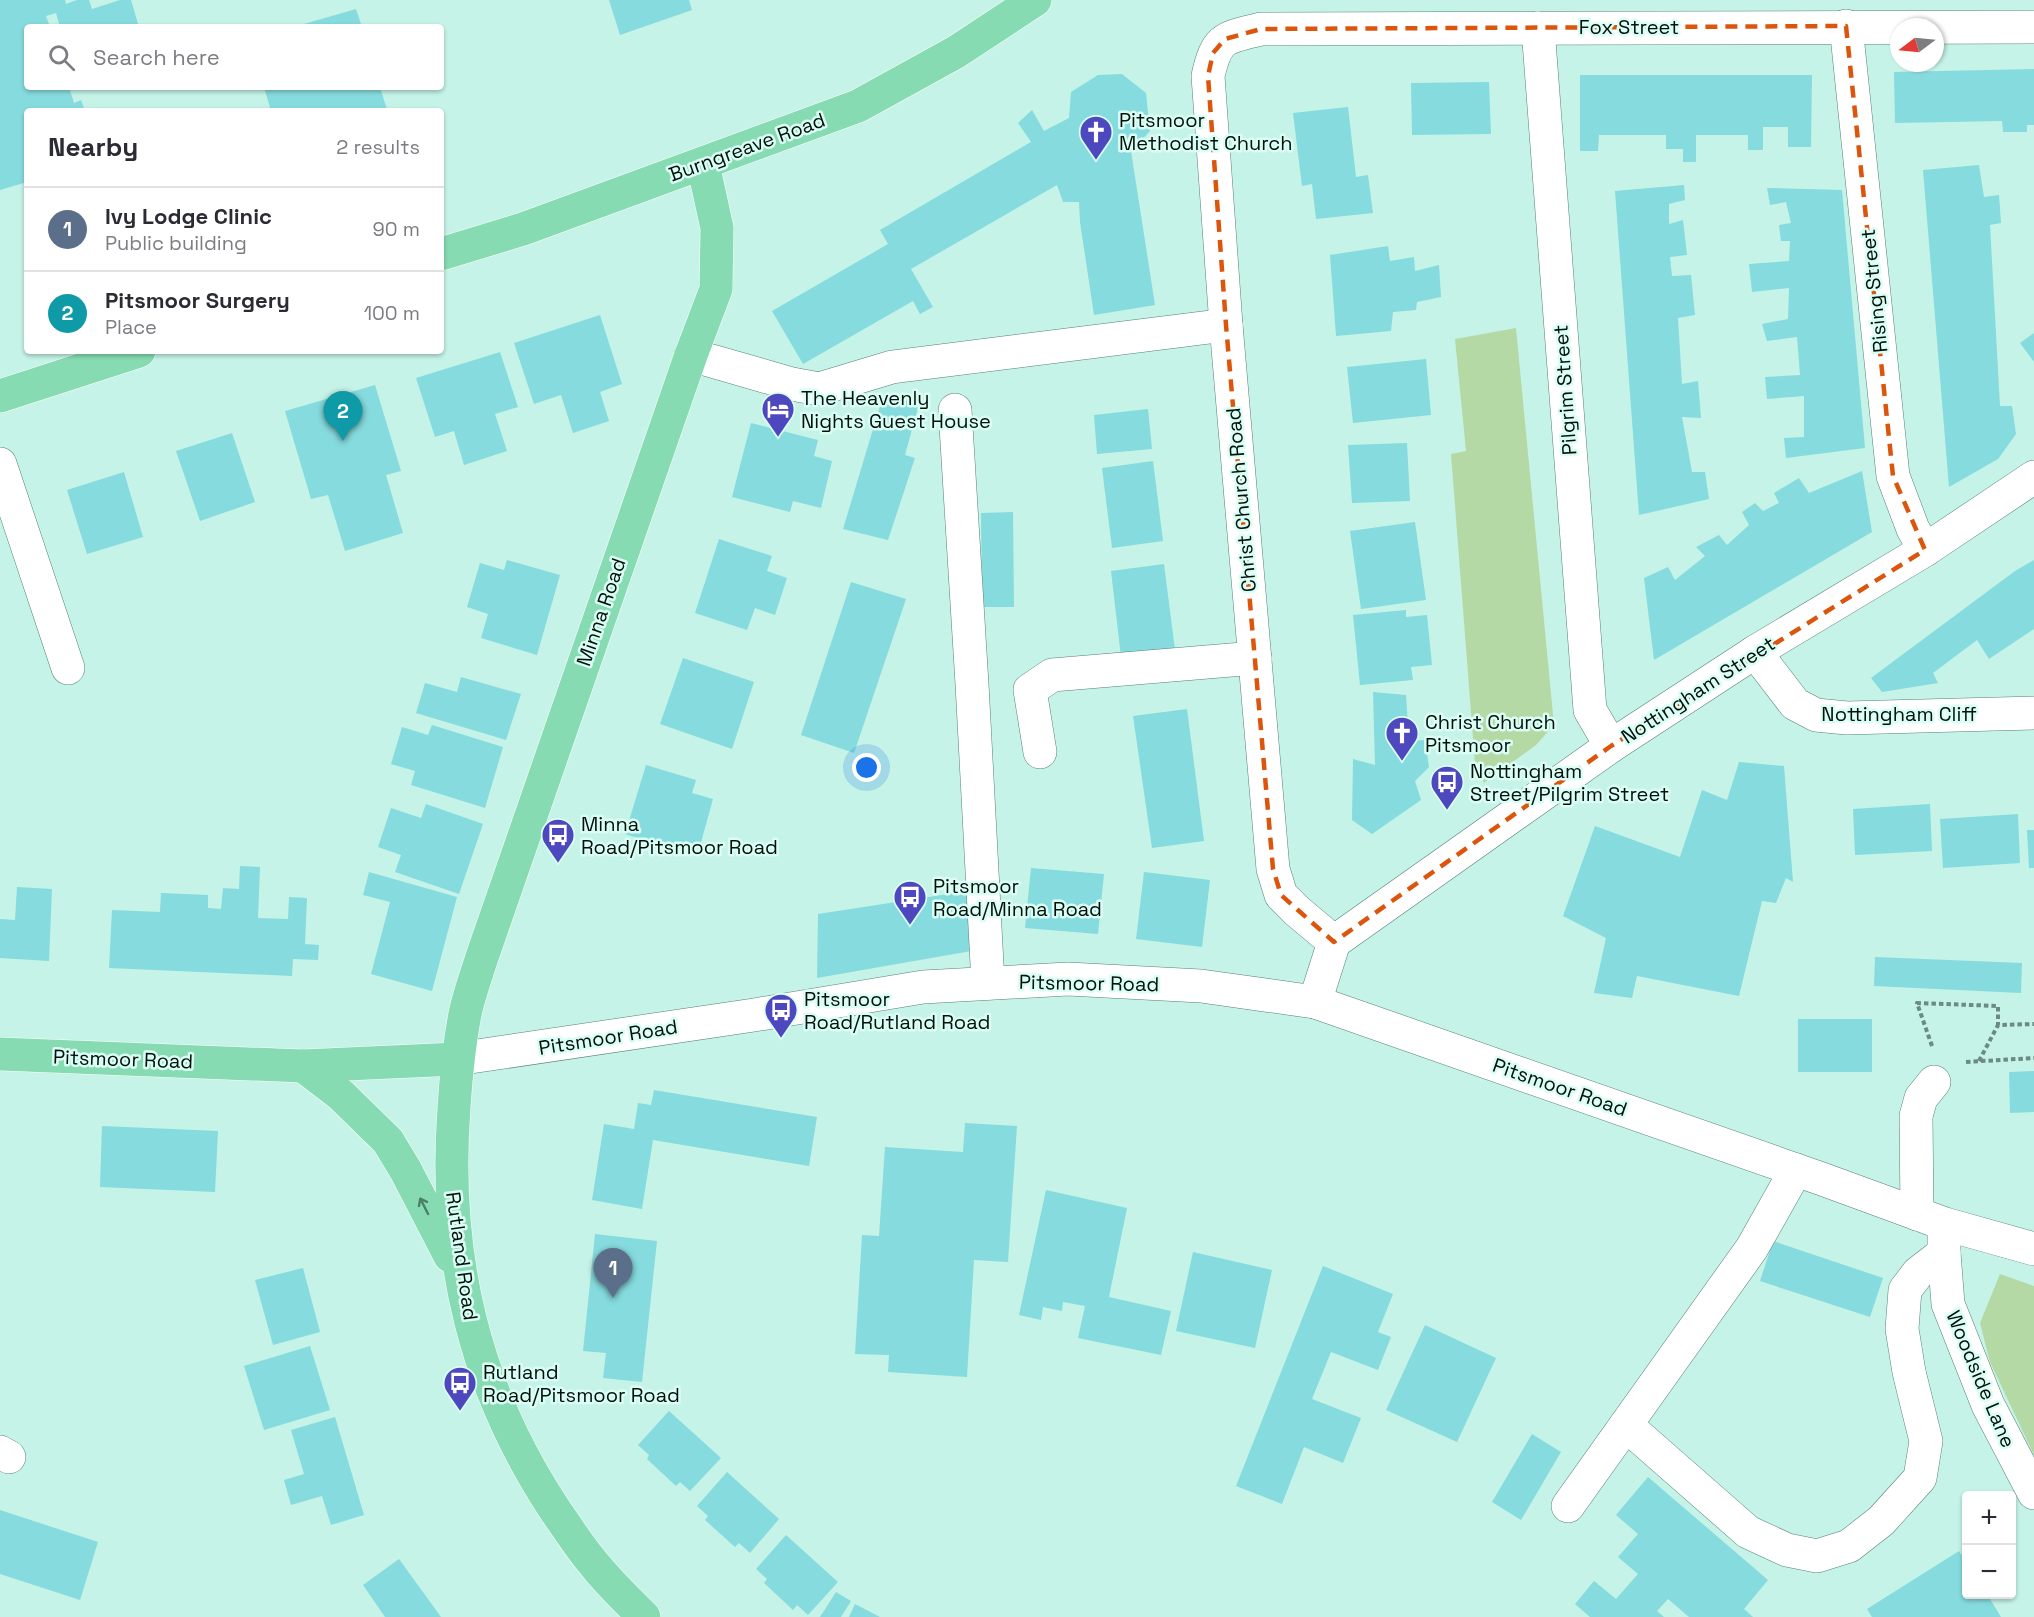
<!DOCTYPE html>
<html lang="en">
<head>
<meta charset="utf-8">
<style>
  :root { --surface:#fff; --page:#f7f7f7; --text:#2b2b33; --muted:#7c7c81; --line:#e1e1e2; --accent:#4e48bf }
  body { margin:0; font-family:"Space Grotesk",sans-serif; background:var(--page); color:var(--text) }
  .controls { position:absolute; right:18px; bottom:18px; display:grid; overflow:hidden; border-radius:6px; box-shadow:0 2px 4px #0004 }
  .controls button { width:54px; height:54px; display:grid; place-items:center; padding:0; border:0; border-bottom:2px solid var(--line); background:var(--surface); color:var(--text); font:30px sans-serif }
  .compass { position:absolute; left:1890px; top:18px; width:54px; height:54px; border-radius:50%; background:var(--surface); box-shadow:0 2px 4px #0004; rotate:254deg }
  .you { position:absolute; left:867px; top:768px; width:21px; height:21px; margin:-15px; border:4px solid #fff; border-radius:50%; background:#1a73e8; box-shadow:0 0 0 9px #1a73e833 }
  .badge { display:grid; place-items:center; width:39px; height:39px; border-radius:50%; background:var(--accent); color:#fff; font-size:20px; font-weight:700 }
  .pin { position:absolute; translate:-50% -50px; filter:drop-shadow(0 2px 3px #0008) }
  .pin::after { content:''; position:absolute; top:32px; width:21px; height:18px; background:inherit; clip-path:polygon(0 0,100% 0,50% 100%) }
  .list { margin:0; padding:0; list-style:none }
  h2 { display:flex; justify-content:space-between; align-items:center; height:78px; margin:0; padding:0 24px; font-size:26px }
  h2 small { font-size:20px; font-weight:400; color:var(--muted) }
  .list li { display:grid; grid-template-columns:39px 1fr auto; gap:18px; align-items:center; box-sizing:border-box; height:84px; padding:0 24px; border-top:2px solid var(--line) }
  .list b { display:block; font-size:22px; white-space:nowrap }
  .list p { margin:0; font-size:20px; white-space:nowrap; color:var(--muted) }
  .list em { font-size:20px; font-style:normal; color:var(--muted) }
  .icon { flex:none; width:33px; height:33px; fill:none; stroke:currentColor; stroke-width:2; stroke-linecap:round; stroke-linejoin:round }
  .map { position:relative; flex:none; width:2034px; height:1617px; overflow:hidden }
  .search { position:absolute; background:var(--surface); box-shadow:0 2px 4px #0004; left:24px; top:24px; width:420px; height:66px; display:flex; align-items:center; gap:15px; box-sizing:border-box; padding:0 21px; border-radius:6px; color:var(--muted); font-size:22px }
  .panel { position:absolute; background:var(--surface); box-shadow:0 2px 4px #0004; left:24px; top:108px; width:420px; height:246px; border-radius:6px }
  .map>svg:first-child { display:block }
  .green { fill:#b5d9a5 }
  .building { fill:#86dbde }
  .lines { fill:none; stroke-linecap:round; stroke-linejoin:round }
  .minor-casing { stroke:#578177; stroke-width:34 }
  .major-casing { stroke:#fff; stroke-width:34 }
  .path { stroke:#6b8b82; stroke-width:4; stroke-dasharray:4.5 3; stroke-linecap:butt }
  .minor { stroke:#fff; stroke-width:33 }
  .major { stroke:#86dbb2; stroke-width:33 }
  .oneway { stroke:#4b8067 }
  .marked { fill:none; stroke:#dc550c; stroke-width:4.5; stroke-dasharray:12 8; stroke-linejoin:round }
  .labels { text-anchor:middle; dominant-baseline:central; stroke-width:5; stroke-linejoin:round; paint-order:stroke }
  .street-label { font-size:20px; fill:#02100c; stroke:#dafef4 }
  .poi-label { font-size:20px; fill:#02100c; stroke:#dafef4; text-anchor:start }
</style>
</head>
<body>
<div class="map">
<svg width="2034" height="1617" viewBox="0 0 2034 1617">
  <rect width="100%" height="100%" fill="#c5f3e7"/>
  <g class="green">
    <polygon points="1516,328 1554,725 1536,745 1484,783 1475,764 1451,454 1466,451 1455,339"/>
    <polygon points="2000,1274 2034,1286 2034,1455 1990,1362 1980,1323"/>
  </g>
  <g class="building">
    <polygon points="0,0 65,0 66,4 77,0 89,0 92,9 120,0 131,0 139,27 72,27 71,24 60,27 56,13 46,16 50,27 27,27 27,87 69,87 74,103 81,100 85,111 27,111 27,182 0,190"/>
    <polygon points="609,0 689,0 692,10 620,35"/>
    <polygon points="356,9 362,27 297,27 297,26"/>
    <polygon points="2034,69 2034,125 2027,125 2027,132 2003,132 2002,121 1895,123 1894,72"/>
    <polygon points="1122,74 1146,93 1150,131 1131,151 1155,305 1094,315 1080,222 1079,202 1063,202 1057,185 911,269 933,307 920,314 913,301 803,364 772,311 888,244 880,230 1031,142 1018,123 1032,110 1044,131 1069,118 1071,92 1098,75"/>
    <polygon points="1580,75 1812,75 1811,147 1788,147 1788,127 1763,127 1763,150 1748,150 1748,135 1696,135 1696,162 1683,162 1683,149 1666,149 1666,135 1599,135 1598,151 1580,151"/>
    <polygon points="1489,82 1491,134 1412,135 1411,83"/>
    <polygon points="264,87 380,87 387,110 271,111"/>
    <polygon points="1348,107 1356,177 1368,175 1373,213 1316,219 1312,184 1302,186 1293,113"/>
    <polygon points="1979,165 1984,197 1999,195 2001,223 1990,225 2000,406 2012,406 2016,434 1998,459 1949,487 1923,170"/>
    <polygon points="1684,185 1685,200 1669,204 1669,224 1683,220 1687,255 1670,257 1672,276 1691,275 1695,315 1678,318 1682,384 1698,381 1701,418 1682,417 1692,472 1705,472 1709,499 1639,515 1615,191"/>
    <polygon points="1767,188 1842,190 1865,448 1786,458 1784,438 1804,437 1804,396 1767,399 1765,377 1800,375 1797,337 1767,341 1762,324 1788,319 1789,288 1752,292 1749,264 1789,261 1790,241 1781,241 1779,225 1791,223 1786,202 1770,205"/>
    <polygon points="1388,246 1390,261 1414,257 1415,271 1439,265 1441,297 1417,302 1416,310 1393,312 1391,331 1336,336 1330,255"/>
    <polygon points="600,315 622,384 600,392 609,421 573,433 561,395 534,404 514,343"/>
    <polygon points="2034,333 2034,362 2020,343"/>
    <polygon points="500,352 518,407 495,414 507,451 464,465 454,431 435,437 416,378"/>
    <polygon points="1426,359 1431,415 1353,423 1347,367"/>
    <polygon points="375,385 401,471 386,475 403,533 345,551 328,495 311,499 285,411"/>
    <polygon points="921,397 905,455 915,458 888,540 843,529 880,406"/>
    <polygon points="1148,409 1152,449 1097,454 1094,415"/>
    <polygon points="751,423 818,440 814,456 832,461 821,508 793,501 790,512 732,497"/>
    <polygon points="232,433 255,502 200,521 176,451"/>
    <polygon points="1407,443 1410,501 1352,503 1348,445"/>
    <polygon points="1153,461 1163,541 1112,548 1102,468"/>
    <polygon points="1862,471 1872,532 1654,660 1644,578 1668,567 1675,580 1705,556 1696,547 1719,535 1727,545 1749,525 1742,512 1755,503 1763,511 1779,503 1774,493 1799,478 1809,493"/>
    <polygon points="124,472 143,537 87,554 67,490"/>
    <polygon points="1013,512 1014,607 982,607 981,513"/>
    <polygon points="1415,522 1426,600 1361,609 1350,531"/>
    <polygon points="719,539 772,556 767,571 787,578 775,615 755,608 747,630 695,613"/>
    <polygon points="507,560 560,575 537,655 481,638 488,614 467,607 480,563 504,570"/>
    <polygon points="2034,560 2034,629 1989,659 1977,640 1933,673 1938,683 1882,692 1871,678 2015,571"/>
    <polygon points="1164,564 1175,650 1121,657 1111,571"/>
    <polygon points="851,582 906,599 854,753 801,735"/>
    <polygon points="1406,610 1406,617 1427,615 1432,665 1411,667 1413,680 1360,685 1353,615"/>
    <polygon points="683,658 754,682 732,749 660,724"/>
    <polygon points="461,677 521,694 506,740 416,713 425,683 457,692"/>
    <polygon points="1373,692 1406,695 1409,741 1425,740 1429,767 1415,781 1421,800 1372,834 1352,820 1353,759 1375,765"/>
    <polygon points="1187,709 1204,841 1152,848 1133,716"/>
    <polygon points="432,725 503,747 485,808 411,785 415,771 391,764 402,727 428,735"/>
    <polygon points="1739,762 1784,766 1793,882 1786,878 1776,903 1762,901 1739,996 1637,976 1632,998 1594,993 1606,938 1563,916 1595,826 1680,857 1702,790 1727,800"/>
    <polygon points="646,765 696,780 692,793 713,799 700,846 685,841 682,852 625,834"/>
    <polygon points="426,804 483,824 459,894 395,872 401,855 378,847 391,808 421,818"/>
    <polygon points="1930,804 1932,851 1855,855 1853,809"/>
    <polygon points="2018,814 2020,863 1943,868 1940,819"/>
    <polygon points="2027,830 2034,830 2034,868 2029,868"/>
    <polygon points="240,866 260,867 258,918 288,919 289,897 307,898 305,944 319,945 318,960 293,959 292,976 109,968 112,910 160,912 161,893 208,895 208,908 221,909 223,888 239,889"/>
    <polygon points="1031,868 1104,874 1098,934 1025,928"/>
    <polygon points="369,872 457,897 432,991 371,974 390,902 363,895"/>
    <polygon points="1144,872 1210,880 1202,947 1136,939"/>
    <polygon points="17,887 52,889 49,961 0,958 0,919 15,920"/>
    <polygon points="968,891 977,950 817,978 818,914"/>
    <polygon points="1875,957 2022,963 2021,993 1874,986"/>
    <rect x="1798" y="1019" width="74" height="53"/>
    <polygon points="2034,1071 2034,1112 2010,1113 2009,1072"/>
    <polygon points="654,1090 817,1117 809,1166 653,1140 642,1209 592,1200 604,1124 634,1129 638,1103 651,1105"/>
    <polygon points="965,1123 1017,1126 1008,1262 974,1260 967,1377 888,1372 889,1355 855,1354 862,1235 879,1236 885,1147 963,1152"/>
    <polygon points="102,1126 218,1131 215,1192 100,1187"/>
    <polygon points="1046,1190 1127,1208 1109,1297 1171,1311 1161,1355 1078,1338 1085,1306 1063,1302 1062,1311 1043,1307 1041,1320 1019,1315"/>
    <polygon points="595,1234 657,1241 642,1382 603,1378 606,1353 583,1351"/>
    <polygon points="1773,1241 1883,1278 1870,1317 1760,1281"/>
    <polygon points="1193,1252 1272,1270 1255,1348 1176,1331"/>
    <polygon points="1323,1266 1393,1294 1378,1332 1391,1337 1378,1370 1331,1352 1312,1399 1361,1418 1343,1463 1304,1447 1282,1504 1236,1486"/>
    <polygon points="303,1268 320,1332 273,1345 255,1280"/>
    <polygon points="1425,1325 1496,1358 1457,1442 1386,1410"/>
    <polygon points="310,1346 330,1410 264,1430 244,1366"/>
    <polygon points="669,1411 721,1458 690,1491 680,1482 676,1486 647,1459 649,1455 638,1445"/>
    <polygon points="335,1417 364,1515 331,1525 322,1496 291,1505 284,1480 304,1474 291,1430"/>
    <polygon points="1532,1434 1561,1452 1521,1520 1492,1502"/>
    <polygon points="727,1472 779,1519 750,1553 739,1543 735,1547 705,1520 708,1516 697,1506"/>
    <polygon points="1648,1477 1768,1580 1744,1609 1753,1617 1689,1617 1668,1599 1657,1611 1664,1617 1590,1617 1575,1604 1594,1581 1616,1599 1638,1574 1618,1557 1638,1534 1616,1515"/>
    <polygon points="0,1510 98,1542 80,1600 0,1574"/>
    <polygon points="786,1535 838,1582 808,1615 797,1605 793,1610 764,1583 767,1579 756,1569"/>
    <polygon points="1959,1551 1966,1562 1966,1594 1987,1594 2001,1617 1872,1617 1867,1609"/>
    <polygon points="399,1559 441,1617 385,1617 363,1585"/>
    <polygon points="836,1592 851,1601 841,1617 820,1617"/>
    <polygon points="855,1604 880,1617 849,1617"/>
  </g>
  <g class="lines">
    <g class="minor-casing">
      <g id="minor">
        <polyline points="1846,26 1893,476 1913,529 1925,550"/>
        <polyline points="1538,28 1590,710 1611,746"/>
        <polyline points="691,355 792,384 819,389 892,367 1226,325"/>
        <polyline points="955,410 972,684 988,983"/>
        <polyline points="0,464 68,668"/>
        <polyline points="1755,652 1795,704 1816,715 1847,718 2034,713"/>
        <polyline points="1040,752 1030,690 1052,675 1255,658"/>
        <path d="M 1334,942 L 1297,911 L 1281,895 L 1273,869 L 1226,325 L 1208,76 C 1217,36 1225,38 1261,29 L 2034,27"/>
        <polyline points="1315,1002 1334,942 1611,746 1755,652 1925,550 2034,477"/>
        <polyline points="457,1059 754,1015 923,987 1068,979 1201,986 1315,1002 1822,1179 1945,1224 2034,1249"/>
        <polyline points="1917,1214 1916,1116 1921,1098 1934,1082"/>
        <polyline points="1944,1235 1944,1253 1948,1304 1988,1405 2034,1493"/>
        <polyline points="1626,1425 1748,1532 1787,1550 1817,1556 1849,1546 1881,1521 1920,1478 1926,1441 1909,1372 1902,1329 1905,1290 1918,1273 1944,1253"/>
        <polyline points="0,1452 9,1457"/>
        <polyline points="1568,1506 1752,1248 1796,1170"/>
      </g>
    </g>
    <g class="major-casing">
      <g id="major">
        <polyline points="441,254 523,229 858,106 956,52 1035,0"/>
        <polyline points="0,396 139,351"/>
        <polyline points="0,1054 303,1066 457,1059"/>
        <polyline points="303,1066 341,1095 388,1141 406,1171 450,1256"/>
        <path d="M 644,1617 C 627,1600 609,1583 594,1564 C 580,1548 569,1530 557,1513 C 474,1389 443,1256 454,1108 C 456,1076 459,1045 465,1014 C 469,995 476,976 482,957 L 691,355 L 716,289 L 717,228 L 703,164"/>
      </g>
    </g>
    <g class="path">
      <polyline points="1932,1046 1917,1003 1998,1006 1998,1025 2034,1024"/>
      <polyline points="1979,1061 1998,1025"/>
      <polyline points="1966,1062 2034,1058"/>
    </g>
    <use href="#minor" class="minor"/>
    <use href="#major" class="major"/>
  </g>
  <defs><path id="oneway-shaft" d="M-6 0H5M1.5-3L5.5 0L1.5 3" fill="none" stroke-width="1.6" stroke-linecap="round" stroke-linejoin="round" transform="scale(1.5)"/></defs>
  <use class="oneway" href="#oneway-shaft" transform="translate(424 1206) rotate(-117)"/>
  <path class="marked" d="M 1846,26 L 1893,476 L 1925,550 L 1611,746 L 1334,942 L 1281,895 L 1273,869 L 1226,325 L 1208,76 L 1213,53 L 1225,39 L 1261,29 Z"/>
  <defs>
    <g id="church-pin" transform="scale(1.725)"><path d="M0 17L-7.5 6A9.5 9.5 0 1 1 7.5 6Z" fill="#4e48bf" stroke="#dafef4"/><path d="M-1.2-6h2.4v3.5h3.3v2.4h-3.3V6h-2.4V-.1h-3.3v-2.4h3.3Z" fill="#fff"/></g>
    <g id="hotel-pin" transform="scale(1.725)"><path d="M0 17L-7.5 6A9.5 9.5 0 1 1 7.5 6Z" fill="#4e48bf" stroke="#dafef4"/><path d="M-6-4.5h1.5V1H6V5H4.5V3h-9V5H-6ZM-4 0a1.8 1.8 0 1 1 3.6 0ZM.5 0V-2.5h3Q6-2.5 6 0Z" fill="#fff"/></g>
    <g id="bus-pin" transform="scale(1.725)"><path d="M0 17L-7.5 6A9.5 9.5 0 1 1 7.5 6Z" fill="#4e48bf" stroke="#dafef4"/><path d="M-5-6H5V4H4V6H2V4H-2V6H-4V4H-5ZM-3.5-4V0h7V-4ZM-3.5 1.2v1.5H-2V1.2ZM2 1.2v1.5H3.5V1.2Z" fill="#fff"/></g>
  </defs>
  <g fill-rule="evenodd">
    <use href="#church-pin" x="1096" y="132"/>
    <use href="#hotel-pin" x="778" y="409"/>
    <use href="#church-pin" x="1402" y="733"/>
    <use href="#bus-pin" x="1447" y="782"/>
    <use href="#bus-pin" x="558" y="835"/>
    <use href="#bus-pin" x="910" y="897"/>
    <use href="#bus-pin" x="781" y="1010"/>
    <use href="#bus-pin" x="460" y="1383"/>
  </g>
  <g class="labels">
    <g class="street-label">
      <text x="1629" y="27">Fox Street</text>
      <text transform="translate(747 147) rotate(-20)">Burngreave Road</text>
      <text transform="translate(1874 291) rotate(-96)">Rising Street</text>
      <text transform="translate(1565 390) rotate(-94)">Pilgrim Street</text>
      <text transform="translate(1241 500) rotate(-95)">Christ Church Road</text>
      <text transform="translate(601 612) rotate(-71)">Minna Road</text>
      <text transform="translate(1698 690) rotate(-33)">Nottingham Street</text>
      <text x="1899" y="714">Nottingham Cliff</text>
      <text transform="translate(1089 983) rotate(1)">Pitsmoor Road</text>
      <text transform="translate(608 1037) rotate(-9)">Pitsmoor Road</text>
      <text transform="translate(123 1059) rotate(2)">Pitsmoor Road</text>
      <text transform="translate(1560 1087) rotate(19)">Pitsmoor Road</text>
      <text transform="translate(462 1256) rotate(82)">Rutland Road</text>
      <text transform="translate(1981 1379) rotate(67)">Woodside Lane</text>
    </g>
    <g class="poi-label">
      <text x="1119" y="120">Pitsmoor<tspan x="1119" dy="23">Methodist Church</tspan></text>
      <text x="801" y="398">The Heavenly<tspan x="801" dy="23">Nights Guest House</tspan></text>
      <text x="1425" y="722">Christ Church<tspan x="1425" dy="23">Pitsmoor</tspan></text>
      <text x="1470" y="771">Nottingham<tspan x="1470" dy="23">Street/Pilgrim Street</tspan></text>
      <text x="581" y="824">Minna<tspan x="581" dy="23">Road/Pitsmoor Road</tspan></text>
      <text x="933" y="886">Pitsmoor<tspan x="933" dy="23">Road/Minna Road</tspan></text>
      <text x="804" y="999">Pitsmoor<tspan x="804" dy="23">Road/Rutland Road</tspan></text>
      <text x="483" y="1372">Rutland<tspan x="483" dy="23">Road/Pitsmoor Road</tspan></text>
    </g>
  </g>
</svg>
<div class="controls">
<button>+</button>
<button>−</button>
</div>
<svg class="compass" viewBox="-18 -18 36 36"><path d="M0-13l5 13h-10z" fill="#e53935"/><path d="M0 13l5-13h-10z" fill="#7c7c81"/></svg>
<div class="you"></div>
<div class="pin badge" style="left:613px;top:1298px;background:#5c6f8a">1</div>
<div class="pin badge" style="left:343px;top:441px;background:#0f9aa8">2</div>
<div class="search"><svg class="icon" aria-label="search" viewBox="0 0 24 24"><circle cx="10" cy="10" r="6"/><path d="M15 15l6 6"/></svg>Search here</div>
<section class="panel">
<h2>Nearby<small>2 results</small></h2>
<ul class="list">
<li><span class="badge" style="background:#5c6f8a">1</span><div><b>Ivy Lodge Clinic</b><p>Public building</p></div><em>90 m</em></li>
<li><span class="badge" style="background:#0f9aa8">2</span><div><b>Pitsmoor Surgery</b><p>Place</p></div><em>100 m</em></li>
</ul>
</section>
</div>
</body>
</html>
